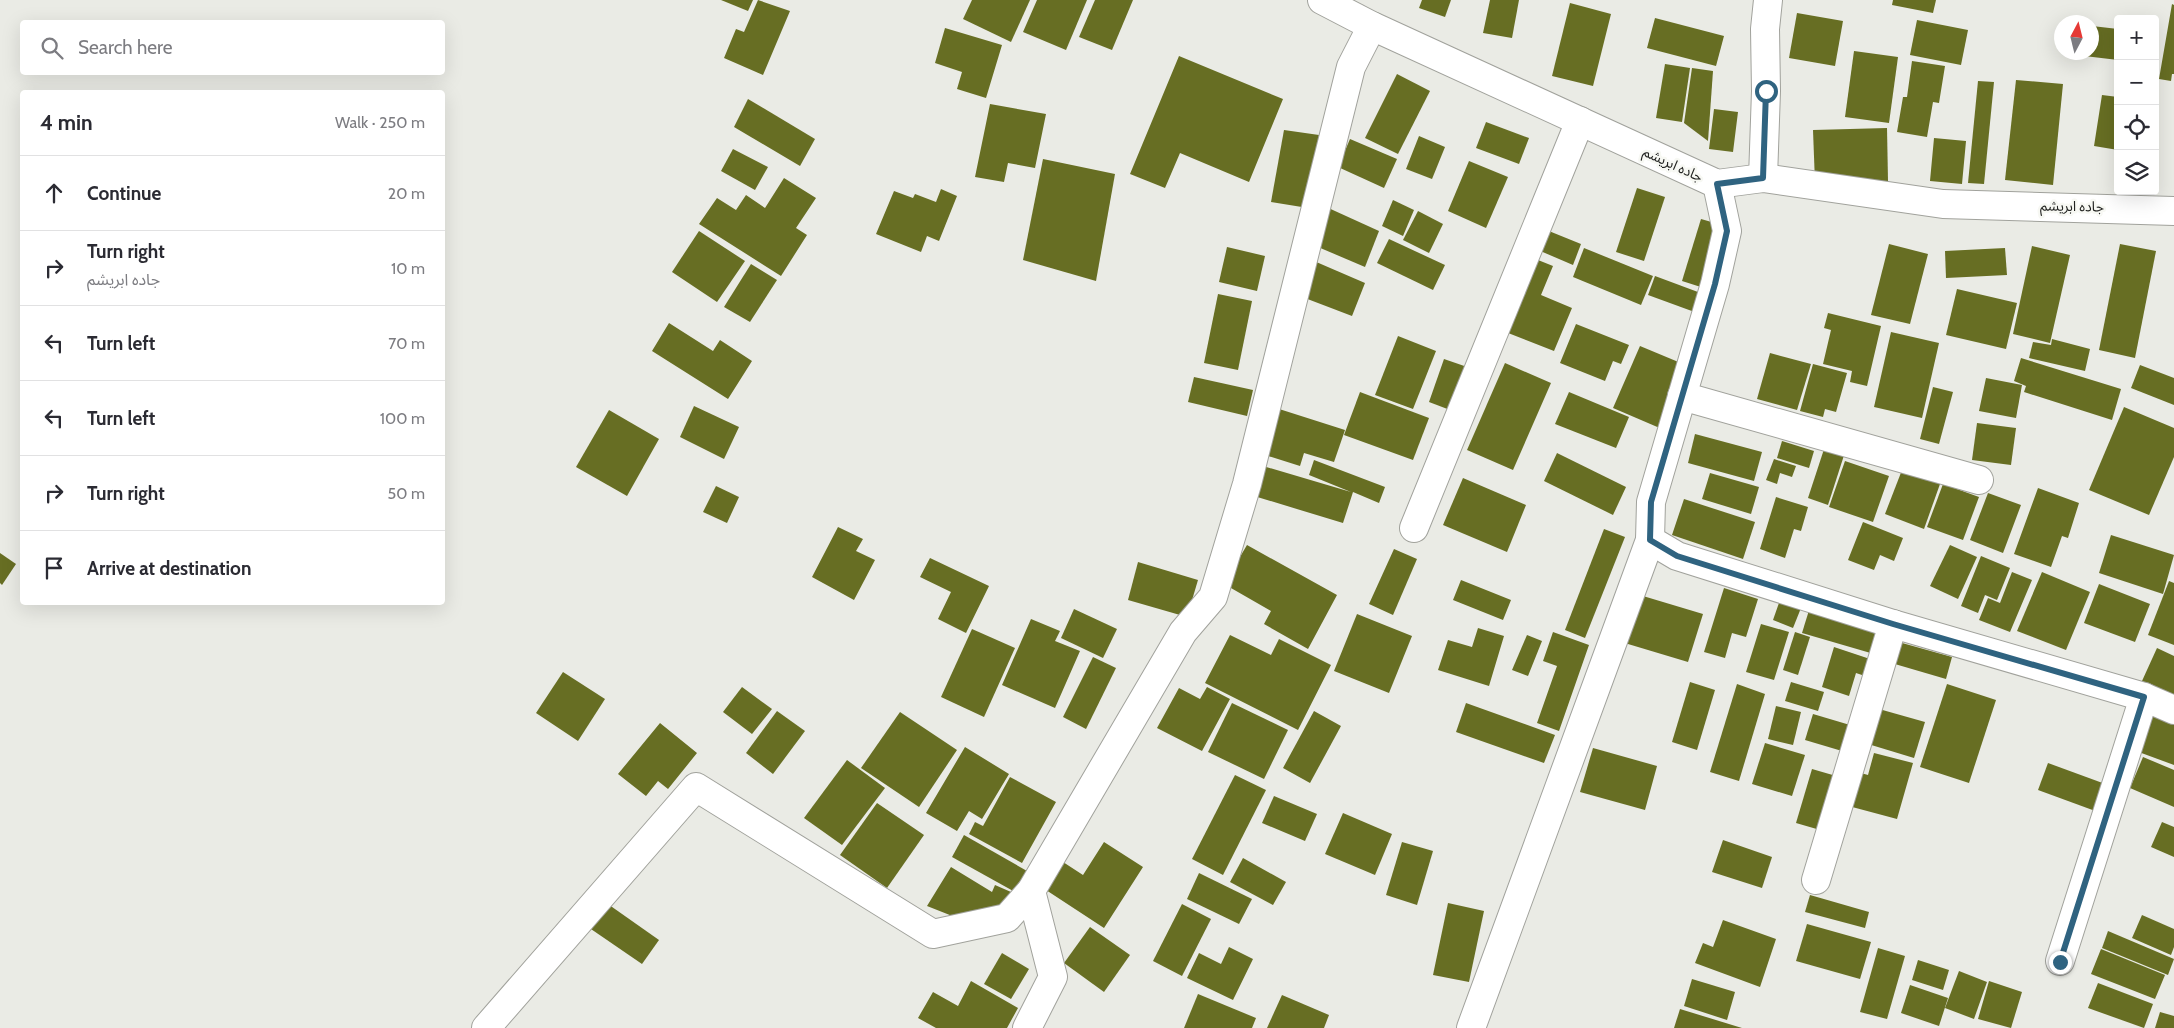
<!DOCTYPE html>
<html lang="en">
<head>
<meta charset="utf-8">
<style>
  :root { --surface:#fff; --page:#f2f2f3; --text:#2b2b33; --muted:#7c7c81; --line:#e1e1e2 }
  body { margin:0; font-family:Cabin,"Noto Sans Arabic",sans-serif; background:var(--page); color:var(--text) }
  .controls { position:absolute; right:15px; top:15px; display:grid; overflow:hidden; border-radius:5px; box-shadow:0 5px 20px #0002 }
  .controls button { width:45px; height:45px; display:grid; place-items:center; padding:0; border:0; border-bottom:1px solid var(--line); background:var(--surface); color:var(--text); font:25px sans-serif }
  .compass { position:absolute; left:2054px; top:15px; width:45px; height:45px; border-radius:50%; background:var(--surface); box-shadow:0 5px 20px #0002; rotate:7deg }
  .stop { position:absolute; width:15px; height:15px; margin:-11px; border:4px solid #2f6380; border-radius:50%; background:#fff }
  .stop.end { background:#2f6380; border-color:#fff; box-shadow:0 1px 5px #0008 }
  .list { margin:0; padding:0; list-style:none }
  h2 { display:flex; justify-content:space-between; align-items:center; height:65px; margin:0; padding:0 20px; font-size:21px }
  h2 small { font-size:16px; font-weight:400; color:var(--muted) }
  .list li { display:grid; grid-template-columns:32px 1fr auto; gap:15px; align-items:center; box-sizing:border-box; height:75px; padding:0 20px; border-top:1px solid var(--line) }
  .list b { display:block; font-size:19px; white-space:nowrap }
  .list p { margin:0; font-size:16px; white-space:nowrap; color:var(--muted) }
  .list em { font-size:16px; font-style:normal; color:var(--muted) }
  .icon { flex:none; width:28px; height:28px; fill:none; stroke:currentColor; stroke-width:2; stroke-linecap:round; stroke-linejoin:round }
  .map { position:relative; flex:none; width:2174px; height:1028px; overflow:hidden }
  .search { position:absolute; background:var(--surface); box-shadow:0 5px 20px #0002; left:20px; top:20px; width:425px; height:55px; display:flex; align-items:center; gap:12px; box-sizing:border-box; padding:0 18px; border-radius:5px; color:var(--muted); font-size:19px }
  .panel { position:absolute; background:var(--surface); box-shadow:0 5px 20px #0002; left:20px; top:90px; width:425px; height:515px; border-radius:5px }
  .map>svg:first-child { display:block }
  .building { fill:#676e23 }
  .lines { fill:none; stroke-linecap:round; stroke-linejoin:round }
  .street-casing { stroke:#a1a29c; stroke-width:30 }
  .secondary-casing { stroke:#a1a29c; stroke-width:30 }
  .street { stroke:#fff; stroke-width:28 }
  .secondary { stroke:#fff; stroke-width:28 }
  .route { stroke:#2f6380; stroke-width:6 }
  .labels { text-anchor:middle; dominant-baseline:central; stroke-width:5; stroke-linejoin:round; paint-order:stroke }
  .street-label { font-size:14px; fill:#222321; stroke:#f7f8f3 }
</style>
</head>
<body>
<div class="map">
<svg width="2174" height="1028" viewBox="0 0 2174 1028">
  <rect width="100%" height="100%" fill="#eaebe5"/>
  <g class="building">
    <polygon points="721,0 753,0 748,11"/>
    <polygon points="758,0 790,11 763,75 724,58 736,29 744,32"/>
    <polygon points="972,0 1030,0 1011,42 963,19"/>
    <polygon points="1037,0 1087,0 1066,50 1023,32"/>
    <polygon points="1095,0 1133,0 1112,50 1079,37"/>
    <polygon points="1422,0 1451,0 1445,17 1419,8"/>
    <polygon points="1490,0 1519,0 1512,38 1483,33"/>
    <polygon points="1893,0 1936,0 1933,13 1892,5"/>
    <polygon points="1570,3 1611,14 1593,86 1552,76"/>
    <polygon points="2172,4 2174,5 2174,74 2172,74 2171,81 2159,79"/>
    <polygon points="1797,13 1843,21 1835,66 1789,58"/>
    <polygon points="1655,18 1724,36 1716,66 1647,48"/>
    <polygon points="1917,20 1968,30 1961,65 1910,55"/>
    <polygon points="2092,26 2118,29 2118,60 2076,55 2076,52 2092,52"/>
    <polygon points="945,28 1002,45 986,98 957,89 962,72 935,63"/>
    <polygon points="1854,51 1898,57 1889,123 1845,117"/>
    <polygon points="1179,56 1283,99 1249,182 1180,153 1165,188 1130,174"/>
    <polygon points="1912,61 1945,66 1939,103 1933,102 1927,137 1897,132 1903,97 1907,97"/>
    <polygon points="1665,64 1690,68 1682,122 1656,118"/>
    <polygon points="1692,68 1713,71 1708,141 1684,123"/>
    <polygon points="1397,74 1430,91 1398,154 1365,138"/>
    <polygon points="2016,80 2063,84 2053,185 2005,180"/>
    <polygon points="1978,81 1994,82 1984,184 1968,183"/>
    <polygon points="2102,95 2118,97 2118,150 2094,146"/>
    <polygon points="748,99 815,139 800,166 734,127"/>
    <polygon points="990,104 1046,114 1035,168 1008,163 1004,182 975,177"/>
    <polygon points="1714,109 1738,112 1733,152 1709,149"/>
    <polygon points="1486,122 1529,138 1519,164 1476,148"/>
    <polygon points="1887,128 1888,181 1815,183 1813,130"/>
    <polygon points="1284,130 1319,135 1308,208 1271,202"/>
    <polygon points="1419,136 1445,147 1432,179 1406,169"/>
    <polygon points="1934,138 1966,141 1962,184 1930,181"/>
    <polygon points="1350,139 1397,159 1384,188 1338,167"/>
    <polygon points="733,149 768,167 755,190 721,171"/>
    <polygon points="1043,159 1115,174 1096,281 1023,260"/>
    <polygon points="1469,161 1508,177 1486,228 1448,211"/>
    <polygon points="784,178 816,198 796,228 807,235 781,276 699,224 717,198 736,210 746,195 765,208"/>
    <polygon points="1637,188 1665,197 1644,261 1616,252"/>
    <polygon points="941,189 957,196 939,241 927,236 921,252 876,234 894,191 913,198 915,194 936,202"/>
    <polygon points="1393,200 1414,210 1403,236 1382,226"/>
    <polygon points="1324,206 1379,231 1365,267 1311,244"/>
    <polygon points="1418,211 1443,224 1429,253 1403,240"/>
    <polygon points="1701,219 1722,225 1704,288 1682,281"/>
    <polygon points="1539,227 1581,244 1573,265 1531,247"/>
    <polygon points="699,231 745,261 717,302 672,272"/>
    <polygon points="1389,239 1445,265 1433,290 1377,263"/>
    <polygon points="1889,244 1928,254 1910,324 1871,315"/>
    <polygon points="2120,244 2156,251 2135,358 2099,350"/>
    <polygon points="2032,246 2070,255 2050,343 2013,334"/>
    <polygon points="1227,247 1265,256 1257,291 1219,282"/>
    <polygon points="1584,248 1653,276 1641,305 1573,277"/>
    <polygon points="2005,248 2007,275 1946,278 1945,251"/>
    <polygon points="1307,258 1365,283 1352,316 1297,295"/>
    <polygon points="1533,258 1553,266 1541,295 1572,308 1554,351 1503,331"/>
    <polygon points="751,264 777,280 750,322 724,307"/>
    <polygon points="1655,276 1706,295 1700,314 1648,295"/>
    <polygon points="1957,289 2017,303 2006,349 1946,335"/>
    <polygon points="1218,294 1252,301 1238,370 1204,363"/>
    <polygon points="1828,313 1881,326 1867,386 1850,382 1852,371 1823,364 1831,330 1824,328"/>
    <polygon points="669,323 713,351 720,340 752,361 728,399 652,351"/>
    <polygon points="1576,324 1629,345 1621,364 1613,361 1605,381 1560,363"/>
    <polygon points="1891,332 1939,343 1922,418 1874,407"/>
    <polygon points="1398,336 1436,351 1413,409 1375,395"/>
    <polygon points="2052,339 2090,349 2085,371 2029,358 2033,342 2051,345"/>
    <polygon points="1640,346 1688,366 1662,429 1613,408"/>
    <polygon points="1770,353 1811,364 1797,410 1757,399"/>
    <polygon points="2021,358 2121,389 2112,420 2024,392 2026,386 2014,381"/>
    <polygon points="1444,359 1473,369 1458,413 1429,402"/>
    <polygon points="1505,363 1551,383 1513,470 1467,450"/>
    <polygon points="1813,364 1847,373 1836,412 1825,409 1823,417 1800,411"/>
    <polygon points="2140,365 2174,378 2174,405 2131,388"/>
    <polygon points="1194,377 1253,390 1247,416 1188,402"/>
    <polygon points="1986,378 2022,385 2016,418 1979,411"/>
    <polygon points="1933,387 1953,392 1939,444 1920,439"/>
    <polygon points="1360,392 1429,418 1413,460 1344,435"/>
    <polygon points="1569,392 1629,417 1616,448 1555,424"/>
    <polygon points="694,406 739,427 724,459 680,437"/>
    <polygon points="2124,407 2174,428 2174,457 2149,515 2089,490"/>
    <polygon points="1276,408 1345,430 1334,462 1304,453 1300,466 1262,454"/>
    <polygon points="609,410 659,439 627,496 576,467"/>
    <polygon points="1977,423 2016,428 2011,465 1972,460"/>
    <polygon points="1695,434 1762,452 1754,481 1688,463"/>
    <polygon points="1827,440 1847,446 1828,505 1808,498"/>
    <polygon points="1782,441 1814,451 1809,468 1777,458"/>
    <polygon points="1557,453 1626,487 1613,515 1544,481"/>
    <polygon points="1774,459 1796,466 1792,477 1780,473 1777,484 1766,480"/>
    <polygon points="1314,460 1385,487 1379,503 1353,492 1343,523 1254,496 1263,466 1351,492 1309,475"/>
    <polygon points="1845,461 1889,476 1873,522 1829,507"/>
    <polygon points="1902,470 1940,484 1924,529 1885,514"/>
    <polygon points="1710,473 1759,487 1751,514 1702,499"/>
    <polygon points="1463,478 1526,505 1507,552 1443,525"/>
    <polygon points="1943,484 1979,497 1963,540 1927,527"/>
    <polygon points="716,486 739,497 727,523 703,512"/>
    <polygon points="2038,488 2079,503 2068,538 2062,536 2051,567 2014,554"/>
    <polygon points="1988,493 2021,505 2003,553 1970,540"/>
    <polygon points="1776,497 1808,507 1801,531 1794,529 1785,558 1760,549"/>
    <polygon points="1684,499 1755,522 1743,559 1672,535"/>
    <polygon points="1863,522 1903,538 1894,561 1880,555 1874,570 1848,560"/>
    <polygon points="838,527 863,539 856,551 875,560 854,600 812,577"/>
    <polygon points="1604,529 1625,537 1585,638 1565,630"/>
    <polygon points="2111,535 2174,555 2163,594 2099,573"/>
    <polygon points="1247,545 1337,595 1308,649 1264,624 1271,611 1224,584"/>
    <polygon points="1950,545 1977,557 1958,599 1930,586"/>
    <polygon points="1394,549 1417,559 1393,615 1369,604"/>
    <polygon points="0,553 16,564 2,585 0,583"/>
    <polygon points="1981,556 2010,568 1997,600 1985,595 1978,613 1961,606"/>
    <polygon points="930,558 989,586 966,633 938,619 951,592 920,577"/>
    <polygon points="1138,562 1198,580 1187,617 1128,600"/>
    <polygon points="2012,572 2032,580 2010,632 1979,620 1988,598 2000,603"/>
    <polygon points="2042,572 2090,592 2066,650 2017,631"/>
    <polygon points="1461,580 1511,600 1503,620 1453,600"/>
    <polygon points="2169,581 2174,583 2174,645 2148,635"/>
    <polygon points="2099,584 2150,604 2135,642 2084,623"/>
    <polygon points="1724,588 1758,599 1746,637 1732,633 1725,658 1704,652"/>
    <polygon points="1633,593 1703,614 1688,662 1618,641"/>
    <polygon points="1780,600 1801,608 1793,628 1773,620"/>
    <polygon points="1810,607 1881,628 1874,654 1802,633"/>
    <polygon points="1074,609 1117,629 1103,658 1061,638"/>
    <polygon points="1357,614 1412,636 1389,693 1334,671"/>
    <polygon points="1031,619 1060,631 1055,641 1080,651 1055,708 1002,685"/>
    <polygon points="1761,624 1789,632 1774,680 1746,672"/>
    <polygon points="1478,628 1504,636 1489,686 1438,670 1448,640 1472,647"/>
    <polygon points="972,629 1015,648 984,717 941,697"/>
    <polygon points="1553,632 1589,645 1559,731 1537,723 1557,666 1543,661"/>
    <polygon points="1795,632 1810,637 1798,675 1783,670"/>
    <polygon points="1230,635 1271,655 1279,639 1331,665 1298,730 1205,683"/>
    <polygon points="1527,635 1542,641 1528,676 1512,670"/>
    <polygon points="1895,641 1952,657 1946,679 1888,662"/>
    <polygon points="1834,647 1873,660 1868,677 1856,673 1849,696 1822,687"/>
    <polygon points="2157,648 2174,656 2174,696 2142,681"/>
    <polygon points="1093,657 1116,668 1086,729 1063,717"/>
    <polygon points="563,672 605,699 578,741 536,713"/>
    <polygon points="1690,682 1715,690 1697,750 1672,742"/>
    <polygon points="1791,682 1824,692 1818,711 1785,701"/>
    <polygon points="1737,684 1765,694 1739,781 1710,772"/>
    <polygon points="1947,684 1996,700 1969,783 1920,767"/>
    <polygon points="742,687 772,709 752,734 723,712"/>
    <polygon points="1207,687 1230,699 1202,751 1157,728 1179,688 1200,699"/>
    <polygon points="1232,703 1288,730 1264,779 1208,752"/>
    <polygon points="1466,703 1555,735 1544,763 1456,732"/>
    <polygon points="1776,706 1801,712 1793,745 1768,739"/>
    <polygon points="2153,708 2174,716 2174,765 2136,751"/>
    <polygon points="1879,709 1925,722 1914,758 1868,744"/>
    <polygon points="777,711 805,731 773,774 746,753"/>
    <polygon points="1314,711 1341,726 1310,783 1283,768"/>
    <polygon points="900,712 957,750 919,807 861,768"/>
    <polygon points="1813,714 1850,725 1842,751 1805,740"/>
    <polygon points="660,723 697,753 668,789 658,781 646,796 618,774"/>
    <polygon points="1765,743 1805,755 1792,796 1752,784"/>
    <polygon points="965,747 1009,774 982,819 969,811 957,831 926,813"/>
    <polygon points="1593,748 1657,766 1645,810 1580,792"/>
    <polygon points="1874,753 1913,763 1897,819 1841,804 1850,770 1868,775"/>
    <polygon points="2143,757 2174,770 2174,807 2130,788"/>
    <polygon points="847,760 885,788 842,845 804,818"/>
    <polygon points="2048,763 2108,785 2098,812 2038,790"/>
    <polygon points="1812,769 1843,778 1827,832 1796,823"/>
    <polygon points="1235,775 1266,790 1223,875 1192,859"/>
    <polygon points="1010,777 1056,802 1022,863 969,834 975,822 983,826"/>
    <polygon points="1274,796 1317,814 1305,841 1262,823"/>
    <polygon points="877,803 924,835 887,888 840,855"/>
    <polygon points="1343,813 1392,834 1375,875 1325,854"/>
    <polygon points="2162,822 2174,827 2174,857 2151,847"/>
    <polygon points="964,835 1027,871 1015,892 952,857"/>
    <polygon points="1723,840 1772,857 1762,888 1712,872"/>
    <polygon points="1104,842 1143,867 1104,928 1046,890 1063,862 1083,875"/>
    <polygon points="1402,842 1433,851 1417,905 1386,895"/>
    <polygon points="1243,858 1286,882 1273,905 1230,882"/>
    <polygon points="951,867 992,892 995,885 1011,892 1008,899 970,923 927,906"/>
    <polygon points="1199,873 1252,899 1239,924 1187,899"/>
    <polygon points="1810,895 1869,912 1865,928 1805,912"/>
    <polygon points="605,902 659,940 642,964 588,927"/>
    <polygon points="1448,903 1484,911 1469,982 1433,975"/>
    <polygon points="1182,904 1211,919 1182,976 1153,961"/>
    <polygon points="2142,915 2174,929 2174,947 2171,955 2132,938"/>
    <polygon points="1723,920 1776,939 1760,987 1695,963 1703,943 1713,947"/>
    <polygon points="1807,924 1871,942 1860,979 1796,961"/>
    <polygon points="1090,927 1130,955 1104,992 1064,963"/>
    <polygon points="2108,931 2174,959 2168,975 2102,948"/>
    <polygon points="1229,947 1253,959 1233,1000 1187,978 1199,953 1221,964"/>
    <polygon points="1878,948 1905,956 1887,1019 1860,1012"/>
    <polygon points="2101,949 2165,975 2155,999 2091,974"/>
    <polygon points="1002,953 1029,969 1011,999 984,984"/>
    <polygon points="1918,960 1949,970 1943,990 1912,980"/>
    <polygon points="1959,971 1987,982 1974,1019 1945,1008"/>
    <polygon points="1692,979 1735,992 1727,1020 1684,1006"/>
    <polygon points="971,981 1018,1008 1007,1028 936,1028 918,1018 933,992 958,1006"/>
    <polygon points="1989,981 2022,992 2011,1028 1978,1019"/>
    <polygon points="2098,983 2153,1004 2144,1028 2088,1008"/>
    <polygon points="1910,985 1948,998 1939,1026 1901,1013"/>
    <polygon points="1198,994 1256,1018 1252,1028 1184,1028"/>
    <polygon points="1282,995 1329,1015 1324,1028 1267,1028"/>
    <polygon points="1680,1009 1742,1028 1674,1028"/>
    <polygon points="2160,1012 2174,1016 2174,1028 2155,1028"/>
  </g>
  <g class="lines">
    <g class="street-casing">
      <g id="street">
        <polyline points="1763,178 1766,91 1765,29 1768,0"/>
        <polyline points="1717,184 1727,231 1715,284 1651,502 1650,540 1677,556 1893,624 2144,697 2174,710"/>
        <polyline points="1682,396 1979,480"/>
        <polyline points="1414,528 1580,121"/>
        <polyline points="1816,880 1893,624"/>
        <polyline points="2060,961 2144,697"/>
        <polyline points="486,1028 696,787 933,934 1007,918 1031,891 1183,632 1213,597 1247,484 1351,67 1372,26"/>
        <polyline points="1027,1028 1053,977 1031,891"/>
        <polyline points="1471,1028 1650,540"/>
      </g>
    </g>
    <g class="secondary-casing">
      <polyline id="secondary" points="1322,0 1372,26 1717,184 1763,178 1943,204 2174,211"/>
    </g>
    <use href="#street" class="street"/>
    <use href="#secondary" class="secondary"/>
  </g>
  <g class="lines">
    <polyline class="route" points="1766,91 1763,178 1717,184 1727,231 1715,284 1651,502 1650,540 1677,556 1893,624 2144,697 2060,962"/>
  </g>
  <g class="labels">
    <g class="street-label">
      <text transform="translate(1673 164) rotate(25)">جاده ابریشم</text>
      <text transform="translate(2072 206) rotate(1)">جاده ابریشم</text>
    </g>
  </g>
</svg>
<div class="controls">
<button>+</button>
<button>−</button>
<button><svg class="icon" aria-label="locate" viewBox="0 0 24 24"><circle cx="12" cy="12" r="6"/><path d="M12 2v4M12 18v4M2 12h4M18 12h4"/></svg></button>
<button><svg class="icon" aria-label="layers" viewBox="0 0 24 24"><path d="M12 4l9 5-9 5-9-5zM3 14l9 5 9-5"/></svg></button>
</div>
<svg class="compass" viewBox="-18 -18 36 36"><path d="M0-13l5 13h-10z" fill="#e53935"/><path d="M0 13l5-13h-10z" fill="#7c7c81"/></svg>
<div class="stop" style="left:1766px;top:91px"></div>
<div class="stop end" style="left:2060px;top:962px"></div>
<div class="search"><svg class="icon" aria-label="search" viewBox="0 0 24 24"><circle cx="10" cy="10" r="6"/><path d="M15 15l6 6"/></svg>Search here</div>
<section class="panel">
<h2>4 min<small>Walk · 250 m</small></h2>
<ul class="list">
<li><svg class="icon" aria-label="ahead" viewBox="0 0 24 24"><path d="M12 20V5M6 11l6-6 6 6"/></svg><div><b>Continue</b></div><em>20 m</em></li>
<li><svg class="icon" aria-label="right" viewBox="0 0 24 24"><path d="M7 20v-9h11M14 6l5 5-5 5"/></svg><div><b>Turn right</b><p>جاده ابریشم</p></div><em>10 m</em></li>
<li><svg class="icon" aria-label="left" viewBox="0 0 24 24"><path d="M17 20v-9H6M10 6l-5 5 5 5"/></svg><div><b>Turn left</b></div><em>70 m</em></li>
<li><svg class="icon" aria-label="left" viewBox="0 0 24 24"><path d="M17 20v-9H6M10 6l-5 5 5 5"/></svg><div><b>Turn left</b></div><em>100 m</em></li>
<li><svg class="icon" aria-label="right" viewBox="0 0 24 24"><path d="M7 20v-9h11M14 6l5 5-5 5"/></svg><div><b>Turn right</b></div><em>50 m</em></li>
<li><svg class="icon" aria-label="arrive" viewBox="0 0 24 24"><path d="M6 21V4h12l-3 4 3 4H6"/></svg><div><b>Arrive at destination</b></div></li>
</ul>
</section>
</div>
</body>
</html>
